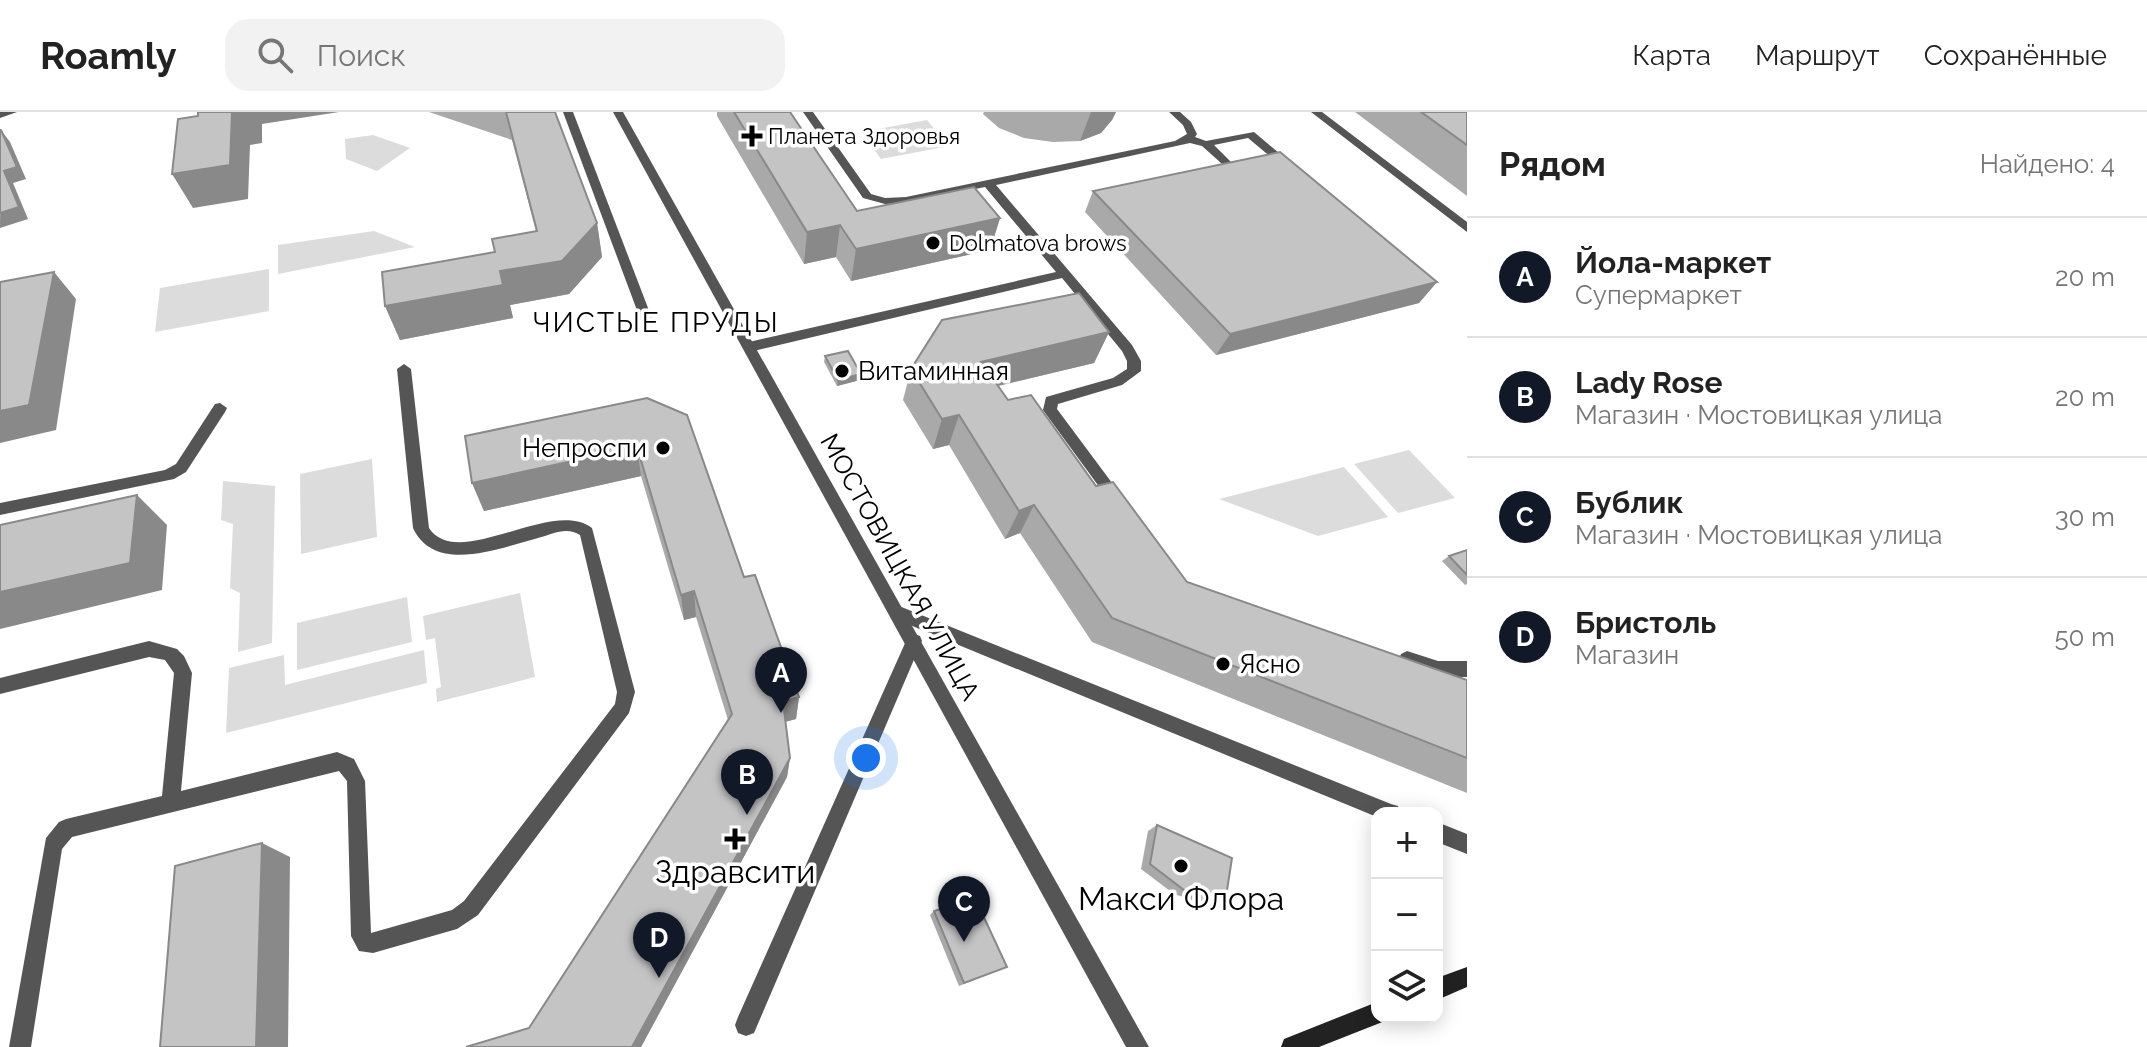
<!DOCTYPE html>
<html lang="ru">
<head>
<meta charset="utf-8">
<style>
  :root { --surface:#fff; --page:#f2f2f2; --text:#222; --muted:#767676; --line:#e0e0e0; --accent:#111827 }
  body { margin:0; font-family:Raleway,sans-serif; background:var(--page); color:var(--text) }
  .controls { position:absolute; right:24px; bottom:24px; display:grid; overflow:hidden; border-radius:16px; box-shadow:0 4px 20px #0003 }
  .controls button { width:72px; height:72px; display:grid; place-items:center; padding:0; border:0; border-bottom:2px solid var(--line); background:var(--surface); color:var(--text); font:40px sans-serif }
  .you { position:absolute; left:866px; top:646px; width:28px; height:28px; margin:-20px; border:6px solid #fff; border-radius:50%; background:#1a73e8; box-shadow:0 0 0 12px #1a73e833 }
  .badge { display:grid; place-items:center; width:52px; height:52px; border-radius:50%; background:var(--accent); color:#fff; font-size:26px; font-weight:700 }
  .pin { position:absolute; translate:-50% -66px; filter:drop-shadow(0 2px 4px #0008) }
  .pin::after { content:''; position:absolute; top:42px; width:28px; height:24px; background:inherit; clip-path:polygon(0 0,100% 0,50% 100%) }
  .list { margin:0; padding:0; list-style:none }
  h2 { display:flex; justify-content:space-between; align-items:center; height:104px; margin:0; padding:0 32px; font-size:34px }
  h2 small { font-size:26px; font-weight:400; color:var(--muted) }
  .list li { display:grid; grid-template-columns:52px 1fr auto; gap:24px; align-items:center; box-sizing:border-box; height:120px; padding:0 32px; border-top:2px solid var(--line) }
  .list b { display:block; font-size:30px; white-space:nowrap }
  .list p { margin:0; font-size:26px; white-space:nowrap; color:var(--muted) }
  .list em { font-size:26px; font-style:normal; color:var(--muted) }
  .icon { flex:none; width:44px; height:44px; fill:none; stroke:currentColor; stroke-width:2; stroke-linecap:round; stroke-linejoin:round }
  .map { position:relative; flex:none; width:1467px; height:935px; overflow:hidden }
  header { display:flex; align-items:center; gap:48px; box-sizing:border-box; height:112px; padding:0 40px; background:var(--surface); border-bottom:2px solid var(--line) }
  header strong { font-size:38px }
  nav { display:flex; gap:44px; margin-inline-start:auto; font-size:28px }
  .search { width:560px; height:72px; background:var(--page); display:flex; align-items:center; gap:20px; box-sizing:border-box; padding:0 28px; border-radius:24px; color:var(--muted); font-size:30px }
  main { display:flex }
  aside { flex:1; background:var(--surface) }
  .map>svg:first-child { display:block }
  .green { fill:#dcdcdc }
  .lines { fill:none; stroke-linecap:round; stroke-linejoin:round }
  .service { fill:#555; fill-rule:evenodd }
  .minor { fill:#555; fill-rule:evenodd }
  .secondary { fill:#222; fill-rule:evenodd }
  .wall { fill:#a9a9a9 }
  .shaded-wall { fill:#898989 }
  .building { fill:#c4c4c4; stroke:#898989; stroke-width:2 }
  .poi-dot { fill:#000; stroke:#fff; stroke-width:3 }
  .labels { text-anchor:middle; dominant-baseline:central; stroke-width:7; stroke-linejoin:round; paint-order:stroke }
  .far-poi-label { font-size:22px; fill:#000; stroke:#fff; text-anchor:start }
  .poi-label { font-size:26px; fill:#000; stroke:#fff; text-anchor:start }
  .street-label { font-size:26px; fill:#000; stroke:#fff }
  .neighbourhood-label { font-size:28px; letter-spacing:2px; fill:#000; stroke:#fff }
  .near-poi-label { font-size:32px; fill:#000; stroke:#fff }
</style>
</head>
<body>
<header>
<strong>Roamly</strong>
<div class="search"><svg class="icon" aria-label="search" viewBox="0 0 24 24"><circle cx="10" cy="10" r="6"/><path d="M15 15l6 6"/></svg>Поиск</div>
<nav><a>Карта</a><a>Маршрут</a><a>Сохранённые</a></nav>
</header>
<main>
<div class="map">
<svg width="1467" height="935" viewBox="0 0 1467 935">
  <rect width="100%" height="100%" fill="#fff"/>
  <g class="green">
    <polygon points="927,8 949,34 881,47 861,20"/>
    <polygon points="373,23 410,36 377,59 346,47 345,27"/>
    <polygon points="374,119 415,135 278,162 278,133"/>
    <polygon points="269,157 269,199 155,220 160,176"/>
    <polygon points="1409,338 1455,386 1398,401 1354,352"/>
    <polygon points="372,347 377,425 301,442 300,362"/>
    <polygon points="1344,355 1388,405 1318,424 1219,387"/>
    <polygon points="223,369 275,374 272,531 238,540 240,481 230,476 233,412 221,408"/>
    <polygon points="520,481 535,565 437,590 436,577 441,575 435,526 426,528 423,504"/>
    <polygon points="407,485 412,530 297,558 297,511"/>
    <polygon points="424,538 427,571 226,621 229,556 284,543 285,573"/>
  </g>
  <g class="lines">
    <g class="service">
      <polygon points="0,0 17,0 0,6"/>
      <polygon points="563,0 573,0 653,209 652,212 647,213 641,209"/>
      <polygon points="803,0 813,0 871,82 885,86 906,85 1175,29 1187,22 1183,13 1169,0 1180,0 1191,10 1197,22 1195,25 1206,29 1254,20 1292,52 1292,56 1284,56 1248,26 1214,33 1243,62 1243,66 1239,67 1202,34 1190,31 996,73 1132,233 1141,249 1141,259 1122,273 1058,292 1057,297 1121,383 1124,387 1121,391 1111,391 1043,298 1046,285 1113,266 1127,257 1127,249 1122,239 1062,166 749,240 744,238 744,232 749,230 1056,160 985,75 906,91 885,92 863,86"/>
      <polygon points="1311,0 1322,0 1467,110 1467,120"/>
      <path d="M 404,252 L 411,257 L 429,416 C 458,460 552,385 592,416 L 635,580 L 629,601 L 478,803 L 457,817 L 373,841 L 359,839 L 351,824 L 347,669 L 339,659 L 72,725 L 62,737 L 31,935 L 9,935 L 46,726 L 59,710 L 66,707 L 162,684 L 174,561 L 165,548 L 149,545 L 0,582 L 0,566 L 149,529 L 177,537 L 184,544 L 192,561 L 181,679 L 337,640 L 354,647 L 365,669 L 371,821 L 452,798 L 464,789 L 615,592 L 617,580 L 580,423 C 567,414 552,422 538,426 C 500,436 435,463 413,416 L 397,257 Z"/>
      <polygon points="220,291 227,296 225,300 186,360 174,367 0,403 0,391 165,358 176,352 215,292"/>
      <polygon points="899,494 1391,692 1398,694 1400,701 1377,701 1377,705 893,506 891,501 893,496"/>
      <polygon points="914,522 920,524 922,529 754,921 746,924 738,921 735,913 738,905 906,529 908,524"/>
      <polygon points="1407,539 1438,549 1467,549 1467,565 1438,565 1401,552 1399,547 1401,542"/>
      <polygon points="1437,710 1467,722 1467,742 1437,730"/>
    </g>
    <polygon class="minor" points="613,0 623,0 1149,935 1126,935"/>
    <g class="secondary">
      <polygon points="1467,855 1467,875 1437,888 1437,866"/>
      <polygon points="1377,890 1377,905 1386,905 1385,909 1319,935 1281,935 1284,927"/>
    </g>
  </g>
  <g class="wall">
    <polygon points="429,0 555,0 597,111 602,145 569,182 510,193 513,206 400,228 385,194 536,119 512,28"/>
    <polygon points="717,0 790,0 857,99 1000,106 990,138 851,169 836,145 804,152 717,4"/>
    <polygon points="984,0 1116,0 1112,8 1101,21 1080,29 1053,30 1024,26 999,16 983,2"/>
    <polygon points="1355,0 1467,0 1467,84"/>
    <polygon points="1093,79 1437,170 1419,191 1216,243 1085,100"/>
    <polygon points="1109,220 1094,251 998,274 1008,288 1096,374 1187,470 1467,568 1467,681 1092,530 1020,421 1005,427 949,333 933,337 903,288 911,257"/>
    <polygon points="825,244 861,262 860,268 837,274 824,250"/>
    <polygon points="647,286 744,465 799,585 796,607 785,610 790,646 787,665 641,935 466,935 529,916 728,608 696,505 684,508 641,364 484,399 472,371"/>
    <polygon points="1467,438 1467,472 1465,473 1442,449 1449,444"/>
    <polygon points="1157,713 1226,785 1214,789 1195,789 1174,782 1141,757 1148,719"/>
    <polygon points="934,799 1007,855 959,874 930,803"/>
  </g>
  <g class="shaded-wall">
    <polygon points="232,0 339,0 262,12 262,31 250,33 248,87 193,96 172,62"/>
    <polygon points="1091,0 1116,0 1112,8 1101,21 1080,29"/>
    <polygon points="1,18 10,30 26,67 13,71 28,107 0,116"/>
    <polygon points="1000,106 990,138 851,169 856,137"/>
    <polygon points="597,111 602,145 569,182 510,193 513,206 400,228 385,194"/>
    <polygon points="840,113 836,145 804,152 807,120"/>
    <polygon points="54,160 76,187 56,318 0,331 0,299"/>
    <polygon points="1437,170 1419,191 1216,243 1230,222"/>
    <polygon points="1109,220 1094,251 971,280 981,250"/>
    <polygon points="861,262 860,268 837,274 838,268"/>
    <polygon points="959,303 949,333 933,337 942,307"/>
    <polygon points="637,335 641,364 484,399 472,371"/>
    <polygon points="137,383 167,413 162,478 0,517 0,480"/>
    <polygon points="1034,393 1020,421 1005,427 1019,399"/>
    <polygon points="694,479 696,505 684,508 681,483"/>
    <polygon points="799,585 796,607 780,611 783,590"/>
    <polygon points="790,646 787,665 641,935 632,935"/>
    <polygon points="262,731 290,745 288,935 256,935"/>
  </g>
  <g class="building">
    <polygon points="198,0 232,0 230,53 172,62 178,7 198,4"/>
    <polygon points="506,0 555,0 597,111 562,149 500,159 503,173 385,194 382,160 495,140 492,127 537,119"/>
    <polygon points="734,0 790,0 857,99 974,75 1000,106 856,137 840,113 807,120"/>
    <polygon points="1421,0 1467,0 1467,33"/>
    <polygon points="0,18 1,18 17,55 4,59 19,95 0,101"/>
    <polygon points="1280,40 1437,170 1230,222 1093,79"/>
    <polygon points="54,160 29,293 0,299 0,170"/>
    <polygon points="1079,181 1109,220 981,250 1008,288 1031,283 1096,374 1113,370 1187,470 1467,568 1467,646 1112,506 1034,393 1019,399 959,303 942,307 911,257 942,208"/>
    <polygon points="848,239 861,262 838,268 825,244"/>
    <polygon points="647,286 687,303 744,465 755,463 799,585 783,590 790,646 632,935 466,935 529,916 732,602 694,479 681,483 637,335 472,371 465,324"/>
    <polygon points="137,383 130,451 0,480 0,413"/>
    <polygon points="1467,438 1467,463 1449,444"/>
    <polygon points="1157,713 1232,746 1226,785 1206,784 1184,778 1150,752"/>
    <polygon points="262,731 256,935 160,935 175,754"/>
    <polygon points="975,786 1007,855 964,871 934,799"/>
  </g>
  <g class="poi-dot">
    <path d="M748 12h8v8h8v8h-8v8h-8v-8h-8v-8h8z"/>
    <circle cx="933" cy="131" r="8"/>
    <circle cx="842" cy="259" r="8"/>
    <circle cx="663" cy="336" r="8"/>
    <circle cx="1223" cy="552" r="8"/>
    <path d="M731 715h8v8h8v8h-8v8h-8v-8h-8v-8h8z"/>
    <circle cx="1181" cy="754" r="8"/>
  </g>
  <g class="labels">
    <g class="far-poi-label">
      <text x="768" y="24">Планета Здоровья</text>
      <text x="949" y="131">Dolmatova brows</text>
    </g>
    <g class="poi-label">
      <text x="858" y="259">Витаминная</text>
      <text x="647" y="336" text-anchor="end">Непроспи</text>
      <text x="1239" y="552">Ясно</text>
    </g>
    <g class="street-label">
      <text transform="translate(900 455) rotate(61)">МОСТОВИЦКАЯ УЛИЦА</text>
    </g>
    <g class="neighbourhood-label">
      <text x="656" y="210">ЧИСТЫЕ ПРУДЫ</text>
    </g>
    <g class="near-poi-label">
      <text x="735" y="759">Здравсити</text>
      <text x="1181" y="786">Макси Флора</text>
    </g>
  </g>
</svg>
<div class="controls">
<button>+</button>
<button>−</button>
<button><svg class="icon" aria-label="layers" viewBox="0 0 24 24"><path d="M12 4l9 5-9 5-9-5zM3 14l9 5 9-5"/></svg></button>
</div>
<div class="you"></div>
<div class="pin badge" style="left:781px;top:601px">A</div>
<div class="pin badge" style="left:747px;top:703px">B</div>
<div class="pin badge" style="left:964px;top:830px">C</div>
<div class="pin badge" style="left:659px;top:866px">D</div>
</div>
<aside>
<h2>Рядом<small>Найдено: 4</small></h2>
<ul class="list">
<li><span class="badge">A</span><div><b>Йола-маркет</b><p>Супермаркет</p></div><em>20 m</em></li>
<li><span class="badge">B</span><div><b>Lady Rose</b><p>Магазин · Мостовицкая улица</p></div><em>20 m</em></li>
<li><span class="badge">C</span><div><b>Бублик</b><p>Магазин · Мостовицкая улица</p></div><em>30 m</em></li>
<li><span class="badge">D</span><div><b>Бристоль</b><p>Магазин</p></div><em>50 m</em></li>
</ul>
</aside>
</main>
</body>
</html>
